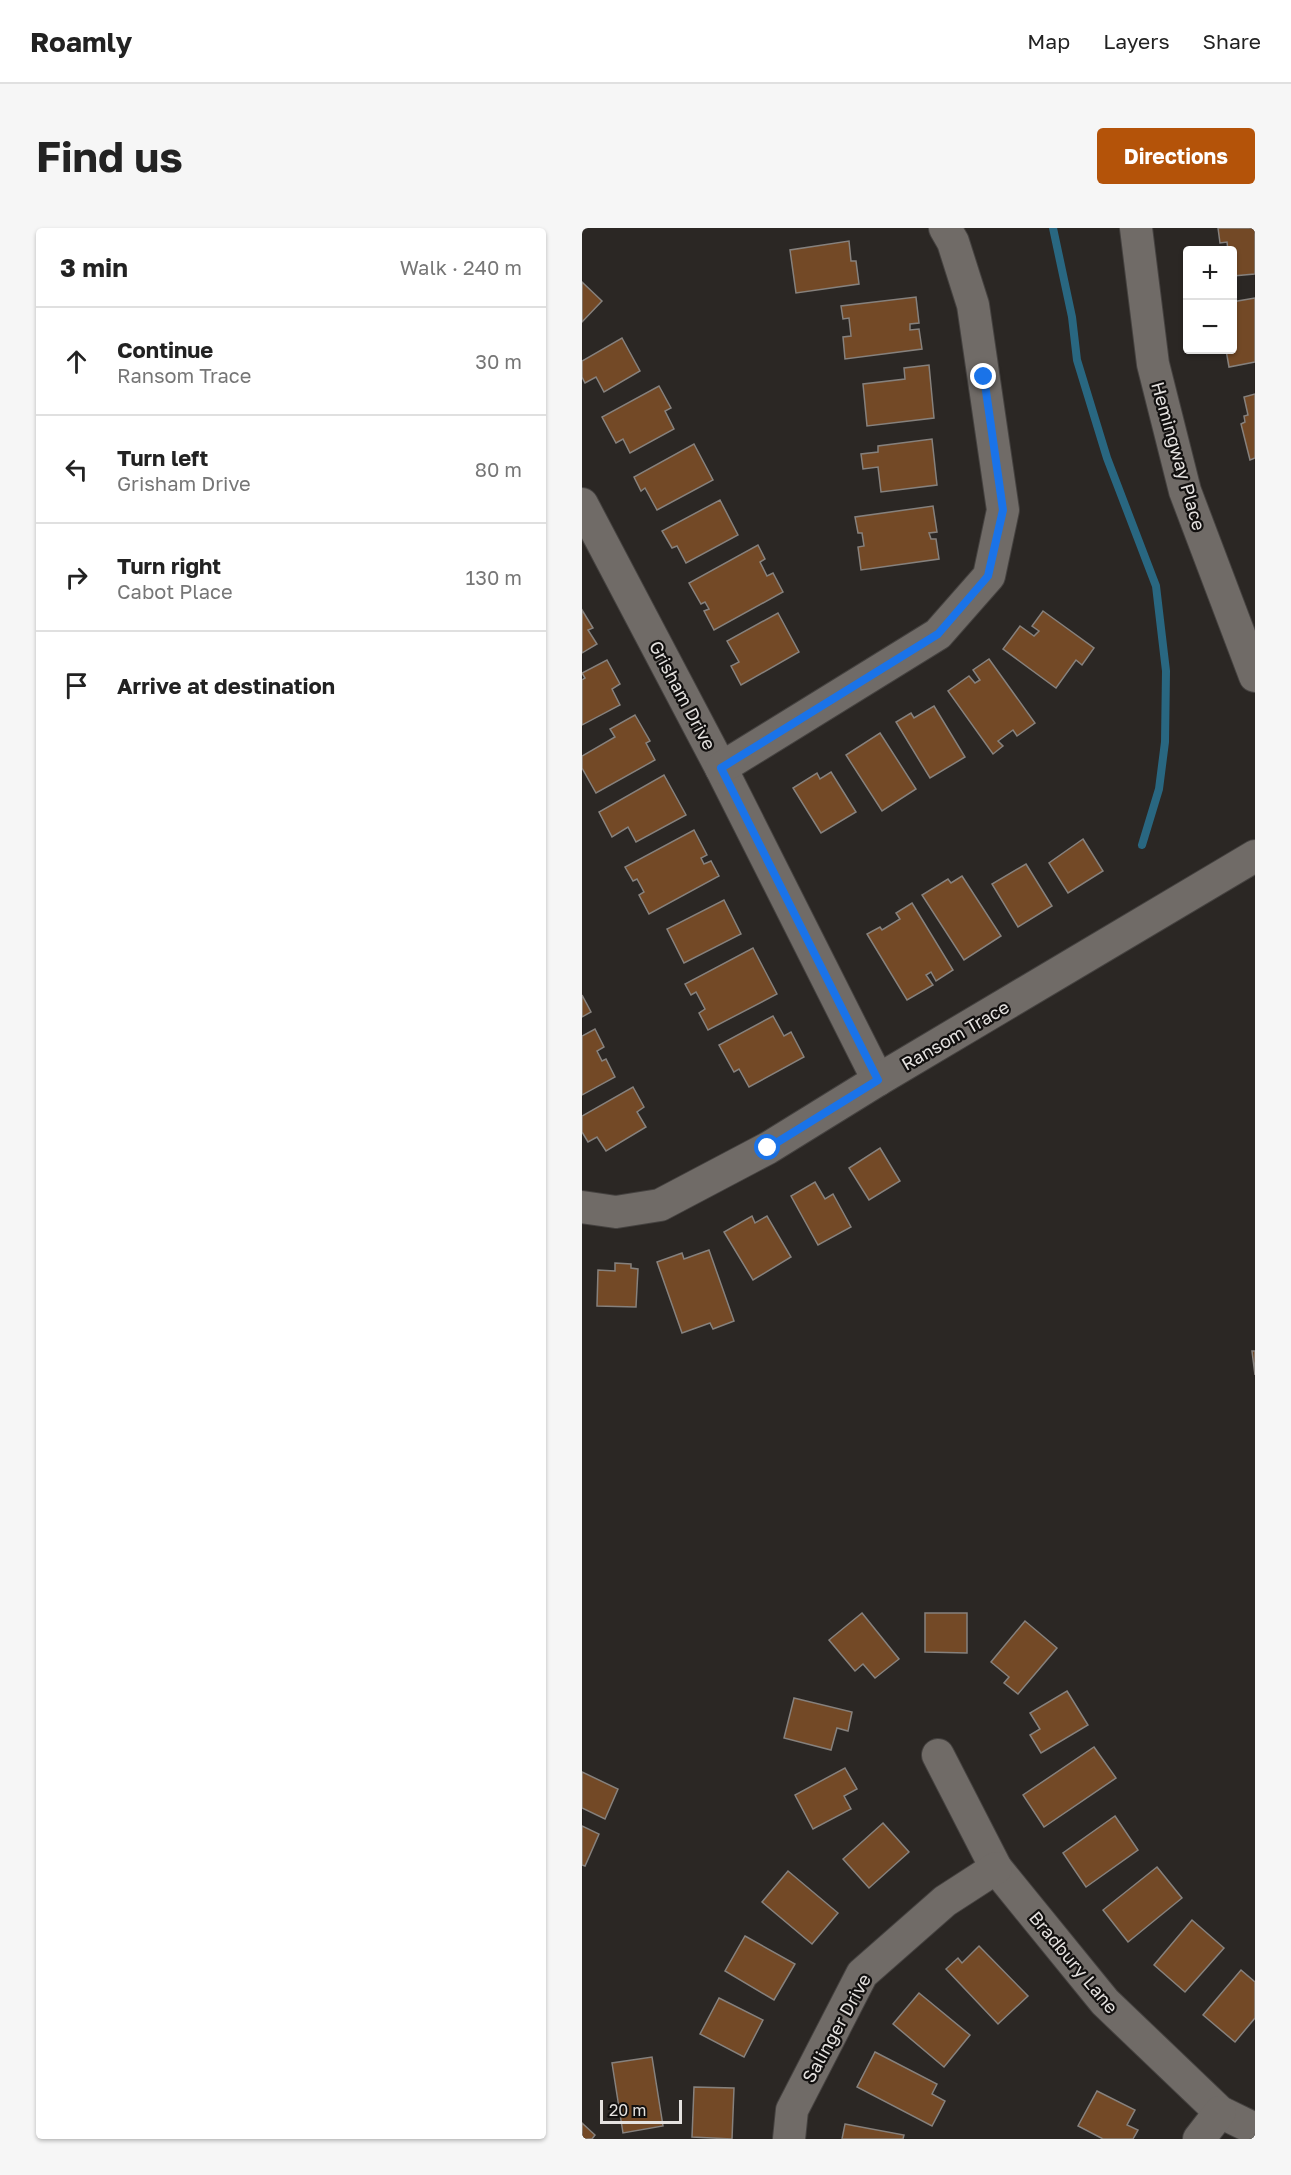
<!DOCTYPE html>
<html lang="en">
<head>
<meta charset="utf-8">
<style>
  :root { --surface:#fff; --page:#f6f6f6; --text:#222; --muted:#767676; --line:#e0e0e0; --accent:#b45309 }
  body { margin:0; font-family:"Golos Text",sans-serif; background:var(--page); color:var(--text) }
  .controls { position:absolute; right:18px; top:18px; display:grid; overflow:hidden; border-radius:6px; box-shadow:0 2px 4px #0004 }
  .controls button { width:54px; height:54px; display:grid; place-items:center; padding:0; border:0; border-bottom:2px solid var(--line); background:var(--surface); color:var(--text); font:30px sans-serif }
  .scale { position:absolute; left:18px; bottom:15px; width:82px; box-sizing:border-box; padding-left:6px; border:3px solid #e5e2e0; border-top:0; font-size:16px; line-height:21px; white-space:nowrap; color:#e5e2e0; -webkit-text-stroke:4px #12100f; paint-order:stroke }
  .stop { position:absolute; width:18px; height:18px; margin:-14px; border:4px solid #1a73e8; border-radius:50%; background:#fff }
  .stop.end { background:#1a73e8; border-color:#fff; box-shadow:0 2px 6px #0008 }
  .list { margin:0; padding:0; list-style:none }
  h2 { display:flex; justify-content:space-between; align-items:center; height:78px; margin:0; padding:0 24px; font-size:26px }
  h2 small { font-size:20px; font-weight:400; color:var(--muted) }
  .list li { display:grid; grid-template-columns:39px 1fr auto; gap:18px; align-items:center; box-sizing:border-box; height:108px; padding:0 24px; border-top:2px solid var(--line) }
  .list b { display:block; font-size:22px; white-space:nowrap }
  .list p { margin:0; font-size:20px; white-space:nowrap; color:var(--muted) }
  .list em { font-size:20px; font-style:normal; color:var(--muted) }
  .icon { flex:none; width:33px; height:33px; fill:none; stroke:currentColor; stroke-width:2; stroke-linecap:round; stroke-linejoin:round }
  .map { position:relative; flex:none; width:673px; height:1911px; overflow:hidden; border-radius:6px }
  header { display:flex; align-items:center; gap:36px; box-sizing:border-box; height:84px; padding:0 30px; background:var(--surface); border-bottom:2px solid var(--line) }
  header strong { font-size:28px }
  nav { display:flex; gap:33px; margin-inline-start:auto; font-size:21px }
  .intro { display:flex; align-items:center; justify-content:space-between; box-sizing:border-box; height:144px; padding:0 36px }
  h1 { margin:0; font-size:42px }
  .button { padding:15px 27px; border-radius:6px; background:var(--accent); color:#fff; font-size:21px; font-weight:700 }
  main { display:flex; gap:36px; padding:0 36px }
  aside { flex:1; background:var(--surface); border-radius:6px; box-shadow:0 2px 4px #0004 }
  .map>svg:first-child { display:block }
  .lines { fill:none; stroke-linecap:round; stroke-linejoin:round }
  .stream { stroke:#296781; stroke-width:8 }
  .building { fill:#734926; stroke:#86817d; stroke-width:1.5 }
  .minor-casing { stroke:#454240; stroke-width:34 }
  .minor { stroke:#706b67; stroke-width:32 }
  .route { stroke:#1a73e8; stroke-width:8 }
  .labels { text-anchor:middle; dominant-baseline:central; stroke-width:4.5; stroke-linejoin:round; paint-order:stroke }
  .street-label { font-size:18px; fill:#e5e2e0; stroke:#12100f }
</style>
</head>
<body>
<header>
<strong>Roamly</strong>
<nav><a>Map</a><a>Layers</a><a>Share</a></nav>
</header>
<div class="intro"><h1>Find us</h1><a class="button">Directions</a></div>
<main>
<aside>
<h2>3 min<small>Walk · 240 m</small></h2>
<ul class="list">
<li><svg class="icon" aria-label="ahead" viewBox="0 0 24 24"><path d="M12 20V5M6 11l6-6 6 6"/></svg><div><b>Continue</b><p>Ransom Trace</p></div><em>30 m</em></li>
<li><svg class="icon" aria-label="left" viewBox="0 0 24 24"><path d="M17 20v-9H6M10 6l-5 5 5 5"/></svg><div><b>Turn left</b><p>Grisham Drive</p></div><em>80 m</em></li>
<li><svg class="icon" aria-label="right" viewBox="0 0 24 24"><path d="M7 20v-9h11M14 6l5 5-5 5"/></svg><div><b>Turn right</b><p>Cabot Place</p></div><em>130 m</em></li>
<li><svg class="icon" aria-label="arrive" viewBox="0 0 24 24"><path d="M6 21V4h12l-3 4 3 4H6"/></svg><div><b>Arrive at destination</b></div></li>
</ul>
</aside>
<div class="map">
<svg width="673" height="1911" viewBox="0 0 673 1911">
  <rect width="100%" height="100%" fill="#2b2724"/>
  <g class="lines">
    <polyline class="stream" points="471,0 490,89 495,132 525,230 574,358 584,443 583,514 577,561 560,617"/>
  </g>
  <g class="building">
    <polygon points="636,0 673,0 673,46 651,48 650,53 650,22 646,22 645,14 638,15"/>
    <polygon points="267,13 269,33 274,33 277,56 214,65 208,22"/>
    <polygon points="0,54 20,73 0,94"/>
    <polygon points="334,69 337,95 328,96 328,102 337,101 340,121 263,131 261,109 269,108 267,90 261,91 259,78"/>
    <polygon points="673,70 673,134 647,139 644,122 650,122 650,74"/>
    <polygon points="40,110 58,143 22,164 14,149 3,155 0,149 0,133"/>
    <polygon points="347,137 352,190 285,198 281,156 323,151 322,140"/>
    <polygon points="77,158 89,180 83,183 92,201 48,225 41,211 34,215 20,189"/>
    <polygon points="673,166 673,230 668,232 659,196 663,194 662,188 666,187 662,169"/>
    <polygon points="350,211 355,257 299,264 296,239 281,241 279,226 296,224 296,218"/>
    <polygon points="112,216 131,252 75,282 63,260 59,263 52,249"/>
    <polygon points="138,272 156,307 104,335 95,318 90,320 80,303"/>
    <polygon points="351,278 355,304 347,305 349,311 354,311 357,331 279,342 276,319 282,318 280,305 276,305 273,289"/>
    <polygon points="176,317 183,331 178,334 185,348 191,345 201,364 132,402 122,383 127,381 123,374 119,376 107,355"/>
    <polygon points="0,382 11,400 6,402 15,416 0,425"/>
    <polygon points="461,383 512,420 500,437 494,432 474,460 421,421 438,398 452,408 457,403 450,398"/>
    <polygon points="196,385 217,424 159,457 149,438 157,434 145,413"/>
    <polygon points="407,431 453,495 435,508 431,502 416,513 421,518 411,526 366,463 387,448 393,455 398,452 391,442"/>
    <polygon points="25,432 38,456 30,461 38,477 0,497 0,452 3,450 0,445"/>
    <polygon points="352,478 383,529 348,550 314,494 329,485 332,490"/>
    <polygon points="53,487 68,513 64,515 73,532 14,565 0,540 0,528 33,509 28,501"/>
    <polygon points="298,505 334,561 300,583 264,527"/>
    <polygon points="249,544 274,584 239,605 211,560 235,545 238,551"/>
    <polygon points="82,547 104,587 54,614 46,599 30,609 17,584"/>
    <polygon points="112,602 125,627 119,630 122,636 129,633 137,648 67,686 57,667 62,664 55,651 51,653 43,639"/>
    <polygon points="501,611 521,643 486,665 467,635"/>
    <polygon points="444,636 470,678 436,699 410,656"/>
    <polygon points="380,648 419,708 382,732 340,667 366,651 369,655"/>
    <polygon points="142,672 159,706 102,735 85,701"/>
    <polygon points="330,675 371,742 354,753 349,744 344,747 351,757 325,772 285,706 298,699 300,702 318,691 314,685"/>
    <polygon points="171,720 195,766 126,802 117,785 123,781 114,764 109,767 103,756"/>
    <polygon points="0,767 9,784 0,789"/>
    <polygon points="191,788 202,808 209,804 222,829 167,859 157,841 152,844 137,817"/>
    <polygon points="13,801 22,819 15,823 20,833 24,831 33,849 0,867 0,808"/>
    <polygon points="51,859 62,879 55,884 64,899 24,923 15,909 6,914 0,904 0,888"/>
    <polygon points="298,920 318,953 287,972 267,940"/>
    <polygon points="233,954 243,971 251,966 269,999 236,1017 209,968"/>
    <polygon points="170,988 173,995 185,988 209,1029 171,1052 142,1004"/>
    <polygon points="127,1022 152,1093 131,1101 128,1095 100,1105 75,1034 100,1025 102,1031"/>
    <polygon points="33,1035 49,1036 49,1040 56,1041 54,1079 15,1078 16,1042 33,1043"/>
    <polygon points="670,1123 673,1123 673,1147"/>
    <polygon points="280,1385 317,1431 293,1450 281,1436 273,1443 247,1412"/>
    <polygon points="343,1385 385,1385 385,1425 343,1424"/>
    <polygon points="443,1393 475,1420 436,1466 422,1455 427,1449 409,1434"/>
    <polygon points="485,1463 506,1497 459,1525 448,1507 458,1501 448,1485"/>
    <polygon points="212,1470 270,1484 266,1503 255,1500 249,1522 202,1510"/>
    <polygon points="512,1519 534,1550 462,1599 441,1567"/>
    <polygon points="263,1540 275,1561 262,1568 269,1581 231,1601 213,1567"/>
    <polygon points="0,1544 36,1561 23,1591 0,1580"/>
    <polygon points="533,1588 556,1622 504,1659 481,1625"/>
    <polygon points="301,1595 327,1624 287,1660 261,1631"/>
    <polygon points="0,1598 17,1606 3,1638 0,1637"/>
    <polygon points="575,1639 600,1670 546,1714 521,1682"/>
    <polygon points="206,1643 256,1685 230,1716 180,1674"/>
    <polygon points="610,1692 642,1720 603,1764 572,1737"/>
    <polygon points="163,1708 213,1736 192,1772 143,1743"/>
    <polygon points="397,1718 446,1768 416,1796 364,1741 376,1730 380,1735"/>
    <polygon points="659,1742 673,1754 673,1790 653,1814 621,1787"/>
    <polygon points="337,1765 388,1807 362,1839 311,1796"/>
    <polygon points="137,1770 181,1792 162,1829 118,1806"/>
    <polygon points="293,1824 355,1856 350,1866 363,1873 350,1898 275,1859"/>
    <polygon points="70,1829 81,1898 41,1905 30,1835"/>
    <polygon points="112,1859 152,1860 150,1911 110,1909"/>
    <polygon points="515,1863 553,1882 545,1897 556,1902 551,1911 521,1911 496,1898"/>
    <polygon points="0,1895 13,1907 10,1911 0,1911"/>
    <polygon points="263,1896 322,1907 321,1911 260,1911"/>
  </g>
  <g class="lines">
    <g class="minor-casing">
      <g id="minor">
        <polyline points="554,0 571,136 603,263 673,448"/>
        <polyline points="0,276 139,540 296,852"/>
        <polyline points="139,540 356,406 407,348 421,282 391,77 371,14 363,0"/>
        <polyline points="0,979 34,984 78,977 186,920 296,852 673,628"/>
        <polyline points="356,1527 414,1640 523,1774 638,1884 673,1901"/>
        <polyline points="207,1911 210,1882 280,1746 363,1673 414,1640"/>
        <polyline points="617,1911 638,1884"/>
      </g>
    </g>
    <use href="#minor" class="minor"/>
  </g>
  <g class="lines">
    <polyline class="route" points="186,920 296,852 139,540 356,406 406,348 421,282 402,149"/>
  </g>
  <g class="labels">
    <g class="street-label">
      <text transform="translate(597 228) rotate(74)">Hemingway Place</text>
      <text transform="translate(101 467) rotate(62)">Grisham Drive</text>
      <text transform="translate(373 807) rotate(-30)">Ransom Trace</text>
      <text transform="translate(492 1734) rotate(50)">Bradbury Lane</text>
      <text transform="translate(254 1800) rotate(-61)">Salinger Drive</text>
    </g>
  </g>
</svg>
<div class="controls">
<button>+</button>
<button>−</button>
</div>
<div class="scale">20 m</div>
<div class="stop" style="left:186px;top:920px"></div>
<div class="stop end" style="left:402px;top:149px"></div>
</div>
</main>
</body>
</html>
